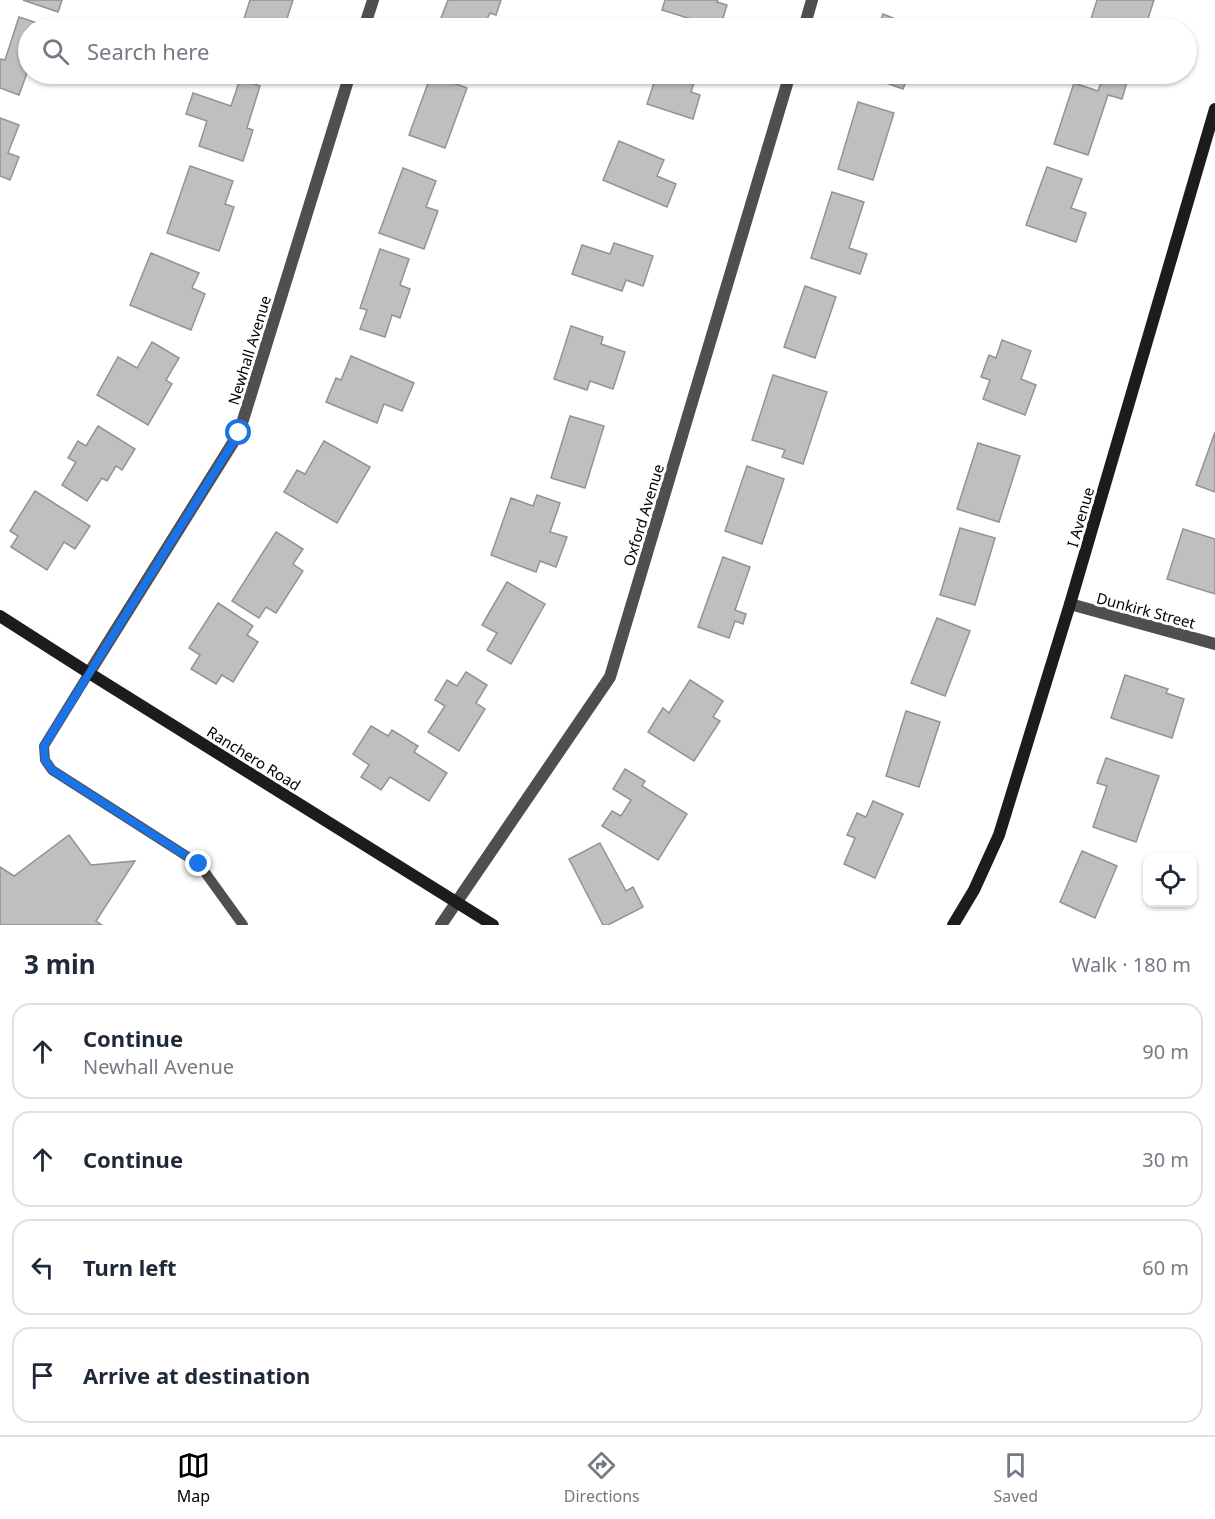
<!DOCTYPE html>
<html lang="en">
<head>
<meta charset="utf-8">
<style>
  :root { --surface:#fff; --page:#f6f6f7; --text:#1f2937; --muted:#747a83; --line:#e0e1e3; --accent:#000 }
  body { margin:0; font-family:"Noto Sans",sans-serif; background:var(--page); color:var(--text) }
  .controls { position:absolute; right:18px; bottom:18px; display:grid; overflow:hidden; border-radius:12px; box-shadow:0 2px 4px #0004 }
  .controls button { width:54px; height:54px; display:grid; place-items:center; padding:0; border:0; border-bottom:2px solid var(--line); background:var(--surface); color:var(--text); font:30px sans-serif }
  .stop { position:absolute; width:18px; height:18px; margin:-14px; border:4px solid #1a73e8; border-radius:50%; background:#fff }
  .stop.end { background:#1a73e8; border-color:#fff; box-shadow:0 2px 6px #0008 }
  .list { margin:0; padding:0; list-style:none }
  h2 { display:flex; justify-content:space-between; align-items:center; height:78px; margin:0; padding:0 24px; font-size:26px }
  h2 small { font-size:20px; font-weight:400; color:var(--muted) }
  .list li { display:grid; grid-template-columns:39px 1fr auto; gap:18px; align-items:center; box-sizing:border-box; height:96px; margin:0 12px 12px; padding:0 12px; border:2px solid var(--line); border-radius:18px }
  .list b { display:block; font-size:22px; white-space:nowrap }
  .list p { margin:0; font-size:20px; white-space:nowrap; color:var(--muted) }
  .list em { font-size:20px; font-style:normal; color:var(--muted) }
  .icon { flex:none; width:33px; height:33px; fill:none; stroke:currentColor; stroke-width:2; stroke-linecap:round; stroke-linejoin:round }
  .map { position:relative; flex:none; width:1215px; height:925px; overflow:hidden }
  .search { position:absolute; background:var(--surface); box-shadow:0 2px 4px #0004; left:18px; right:18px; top:18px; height:66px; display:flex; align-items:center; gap:15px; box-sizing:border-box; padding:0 21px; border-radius:33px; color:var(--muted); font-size:22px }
  .sheet { height:510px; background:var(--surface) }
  nav { display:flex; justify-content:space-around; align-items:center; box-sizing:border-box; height:84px; border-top:2px solid var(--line); background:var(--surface); font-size:16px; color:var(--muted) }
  nav a { display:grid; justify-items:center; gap:3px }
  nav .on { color:var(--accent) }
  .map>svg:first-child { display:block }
  .building { fill:#bfbfbf; stroke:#939393; stroke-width:1.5 }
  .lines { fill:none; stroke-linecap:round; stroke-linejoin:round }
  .lane { stroke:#4f4f4f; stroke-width:10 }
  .street { stroke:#4f4f4f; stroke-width:12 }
  .secondary { stroke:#1c1c1c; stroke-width:12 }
  .route { stroke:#1a73e8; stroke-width:8 }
  .labels { text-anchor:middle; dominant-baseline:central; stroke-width:6; stroke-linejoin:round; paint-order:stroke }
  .street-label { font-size:15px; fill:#000; stroke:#fff }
</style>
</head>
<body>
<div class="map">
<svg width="1215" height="925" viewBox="0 0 1215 925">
  <rect width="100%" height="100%" fill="#fff"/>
  <g class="building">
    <polygon points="23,0 62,0 58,12"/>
    <polygon points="250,0 293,0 284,28 241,28"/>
    <polygon points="448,0 501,0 496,15 490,13 483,28 437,28"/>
    <polygon points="665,0 718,0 717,2 727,5 720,28 662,10"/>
    <polygon points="1097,0 1154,0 1145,28 1101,28 1089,25"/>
    <polygon points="883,14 910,25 909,28 877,28"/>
    <polygon points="19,17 52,28 28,28 28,70 19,95 0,88 0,59 5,60"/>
    <polygon points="657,74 697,74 691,92 700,95 693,119 647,104"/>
    <polygon points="862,74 909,74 903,89"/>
    <polygon points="1104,74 1111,74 1128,79 1122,99 1108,95 1088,155 1054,144 1074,83 1098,91"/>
    <polygon points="431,75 467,88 445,148 409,135"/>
    <polygon points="240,79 260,86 247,128 253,130 243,161 199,146 207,121 186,114 193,93 231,106"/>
    <polygon points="858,102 894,113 873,180 838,169"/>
    <polygon points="0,118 19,125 8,153 19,157 10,180 0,176"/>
    <polygon points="619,141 664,160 657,176 676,184 667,207 603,180"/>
    <polygon points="190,166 233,181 225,204 234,207 219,251 167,233"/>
    <polygon points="1047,167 1082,179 1071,208 1086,213 1076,242 1026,225"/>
    <polygon points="403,168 436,181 426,207 438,211 424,249 379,233"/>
    <polygon points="832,192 864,202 849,248 867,254 860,274 811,258"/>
    <polygon points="614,243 653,256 643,286 626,280 622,291 572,274 582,245 610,254"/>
    <polygon points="380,249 409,259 400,285 410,289 400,318 392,315 385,337 360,329 367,310 360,308"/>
    <polygon points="151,253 199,273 192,288 205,294 191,330 130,305"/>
    <polygon points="805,286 836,297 815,358 784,347"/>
    <polygon points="571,326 603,337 601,344 625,352 613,389 590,381 587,390 554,379"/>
    <polygon points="1002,340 1031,351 1021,379 1036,385 1025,415 983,399 990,380 981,377 989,355 996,358"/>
    <polygon points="152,342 179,358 166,380 172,384 148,425 97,395 118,357 137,368"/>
    <polygon points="351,356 414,383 402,411 384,404 377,423 326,402 336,378 341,380"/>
    <polygon points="773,375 827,392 803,464 782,457 785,450 752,440"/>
    <polygon points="570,416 604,426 585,488 551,478"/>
    <polygon points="98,426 135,449 122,470 116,466 107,481 102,478 87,501 62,485 76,462 68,458 78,441 86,446"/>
    <polygon points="1215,432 1215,492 1196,485"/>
    <polygon points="324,441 370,467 337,523 284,492 297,470 305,474"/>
    <polygon points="978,443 1020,456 999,522 957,509"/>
    <polygon points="747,466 784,479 762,544 725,531"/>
    <polygon points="35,491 90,526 75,549 64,542 47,570 11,547 18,536 10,531"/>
    <polygon points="537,495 560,503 550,532 567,537 556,567 540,561 536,572 491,555 511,498 533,506"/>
    <polygon points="960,528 995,538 975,605 940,595"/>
    <polygon points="1183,529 1215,539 1215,594 1167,579"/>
    <polygon points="276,532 303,549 293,564 303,571 276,613 266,607 259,618 232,601"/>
    <polygon points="723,557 750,567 735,610 746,614 743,624 735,621 729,638 698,627"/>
    <polygon points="507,582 545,604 511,664 487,650 497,633 482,625"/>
    <polygon points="218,603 253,626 247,635 258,642 233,682 222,675 216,684 191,669 200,655 189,648"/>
    <polygon points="937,618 970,631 945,696 911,683"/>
    <polygon points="466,672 487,685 476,703 485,709 459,751 428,732 445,706 435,700 447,680 457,686"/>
    <polygon points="1125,675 1168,689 1166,693 1184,699 1172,738 1111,718"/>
    <polygon points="690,680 723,701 713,717 720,721 694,761 648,732 663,708 669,713"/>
    <polygon points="906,711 940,722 919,787 886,776"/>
    <polygon points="371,726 388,736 392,730 418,746 414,752 447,773 429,801 390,777 381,790 361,777 369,765 353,754"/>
    <polygon points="1106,758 1159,776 1136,842 1093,827 1107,786 1097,783"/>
    <polygon points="625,769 645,781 642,786 687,814 658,860 602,826 612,811 621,816 631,800 613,789"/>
    <polygon points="873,801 903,814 875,878 844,864 855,838 847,835 857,813 866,817"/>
    <polygon points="69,835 91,865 135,861 96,921 102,925 0,925 0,867 14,876"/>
    <polygon points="600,843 626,891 633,887 643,907 608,925 603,925 569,859"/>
    <polygon points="1082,851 1117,866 1095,918 1060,902"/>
  </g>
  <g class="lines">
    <polyline class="lane" points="89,673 44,746 45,760 52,770 199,864 243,925"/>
    <g class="street">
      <polyline points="364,28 373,0"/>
      <polyline points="804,28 812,0"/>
      <polyline points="1070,604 1215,644"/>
      <polyline points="89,673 239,433 350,74"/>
      <polyline points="441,925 610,677 790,74"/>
    </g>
    <g class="secondary">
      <polyline points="0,616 89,673 493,925"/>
      <polyline points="953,925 974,890 999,835 1070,604 1215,109"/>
    </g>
  </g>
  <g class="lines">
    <polyline class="route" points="199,864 52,770 45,760 44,746 239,433"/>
  </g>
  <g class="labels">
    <g class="street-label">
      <text transform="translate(249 350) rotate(-73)">Newhall Avenue</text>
      <text transform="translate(643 515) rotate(-73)">Oxford Avenue</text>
      <text transform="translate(1080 517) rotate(-74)">I Avenue</text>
      <text transform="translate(1146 610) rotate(15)">Dunkirk Street</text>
      <text transform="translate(254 758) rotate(32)">Ranchero Road</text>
    </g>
  </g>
</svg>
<div class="controls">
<button><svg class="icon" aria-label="locate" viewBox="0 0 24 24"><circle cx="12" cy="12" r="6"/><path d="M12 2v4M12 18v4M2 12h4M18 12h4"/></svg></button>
</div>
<div class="stop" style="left:239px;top:433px"></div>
<div class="stop end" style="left:199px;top:864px"></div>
<div class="search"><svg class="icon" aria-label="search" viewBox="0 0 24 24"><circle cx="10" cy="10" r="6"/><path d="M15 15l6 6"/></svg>Search here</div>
</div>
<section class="sheet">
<h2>3 min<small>Walk · 180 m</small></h2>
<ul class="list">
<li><svg class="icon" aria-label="ahead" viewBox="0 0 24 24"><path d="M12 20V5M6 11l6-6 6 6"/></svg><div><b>Continue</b><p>Newhall Avenue</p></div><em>90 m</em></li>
<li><svg class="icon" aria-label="ahead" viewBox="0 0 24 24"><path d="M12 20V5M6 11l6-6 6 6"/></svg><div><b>Continue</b></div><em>30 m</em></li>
<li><svg class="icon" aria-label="left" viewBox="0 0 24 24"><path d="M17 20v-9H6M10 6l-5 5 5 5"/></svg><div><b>Turn left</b></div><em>60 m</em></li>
<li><svg class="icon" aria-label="arrive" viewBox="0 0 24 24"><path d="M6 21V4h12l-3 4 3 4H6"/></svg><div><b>Arrive at destination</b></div></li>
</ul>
</section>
<nav>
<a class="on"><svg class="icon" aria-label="map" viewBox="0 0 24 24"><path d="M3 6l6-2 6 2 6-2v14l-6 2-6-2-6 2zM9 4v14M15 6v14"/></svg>Map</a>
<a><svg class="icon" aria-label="directions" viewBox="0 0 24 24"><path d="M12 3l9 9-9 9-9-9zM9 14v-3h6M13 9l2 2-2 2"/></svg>Directions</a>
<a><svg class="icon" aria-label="saved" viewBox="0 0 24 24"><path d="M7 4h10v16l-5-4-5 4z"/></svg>Saved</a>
</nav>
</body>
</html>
